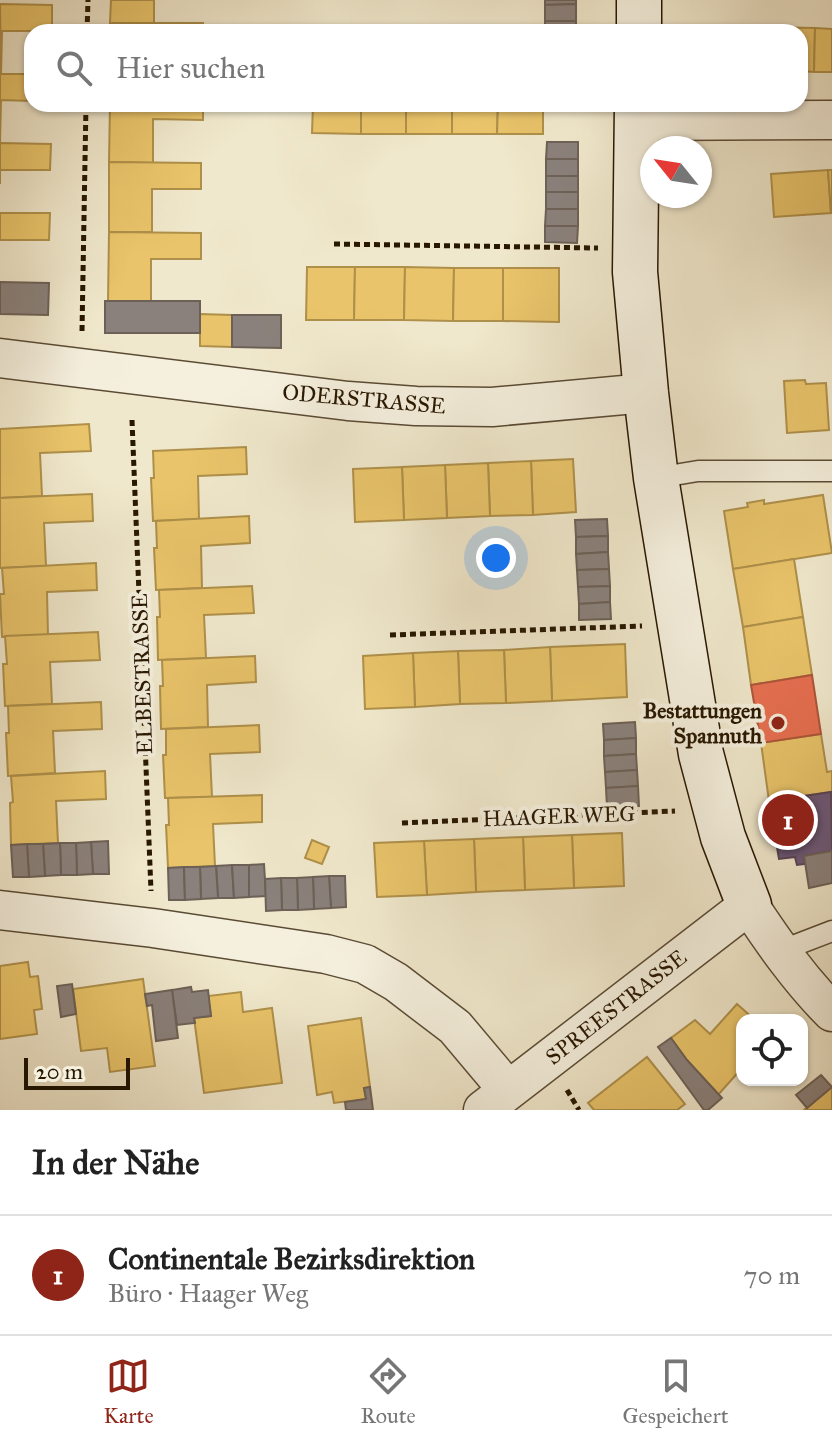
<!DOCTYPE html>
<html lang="de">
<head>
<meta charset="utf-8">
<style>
  :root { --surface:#fff; --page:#f2f2f2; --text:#222; --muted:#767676; --line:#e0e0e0; --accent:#8f2418 }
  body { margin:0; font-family:"IM FELL Great Primer",serif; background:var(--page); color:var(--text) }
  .controls { position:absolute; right:24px; bottom:24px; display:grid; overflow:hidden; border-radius:16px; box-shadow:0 2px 6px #0004 }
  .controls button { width:72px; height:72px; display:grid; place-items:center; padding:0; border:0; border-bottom:2px solid var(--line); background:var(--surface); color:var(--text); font:40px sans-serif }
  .compass { position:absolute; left:640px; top:136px; width:72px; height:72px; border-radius:50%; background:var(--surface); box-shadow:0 2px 6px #0004; rotate:300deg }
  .scale { position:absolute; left:24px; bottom:20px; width:106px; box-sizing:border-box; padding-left:8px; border:4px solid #281701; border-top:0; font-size:22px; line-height:28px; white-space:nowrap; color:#281701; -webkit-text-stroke:6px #f5f0de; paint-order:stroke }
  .you { position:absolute; left:496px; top:558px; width:28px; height:28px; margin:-20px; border:6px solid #fff; border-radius:50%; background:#1a73e8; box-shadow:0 0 0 12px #1a73e833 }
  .badge { display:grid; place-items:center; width:52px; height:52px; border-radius:50%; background:var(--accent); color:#fff; font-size:26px; font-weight:700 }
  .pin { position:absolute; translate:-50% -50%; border:4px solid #fff; box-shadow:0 2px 8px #0006 }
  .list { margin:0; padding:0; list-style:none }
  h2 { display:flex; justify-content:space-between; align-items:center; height:104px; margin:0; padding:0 32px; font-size:34px }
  h2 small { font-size:26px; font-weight:400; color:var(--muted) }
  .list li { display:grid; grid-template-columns:52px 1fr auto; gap:24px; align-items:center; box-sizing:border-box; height:120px; padding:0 32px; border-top:2px solid var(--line) }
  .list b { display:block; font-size:30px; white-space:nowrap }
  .list p { margin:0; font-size:26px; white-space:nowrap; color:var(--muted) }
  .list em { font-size:26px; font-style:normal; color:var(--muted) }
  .icon { flex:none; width:44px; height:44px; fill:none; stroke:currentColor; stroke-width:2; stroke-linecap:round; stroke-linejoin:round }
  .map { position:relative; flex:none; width:832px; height:1110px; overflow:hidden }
  .search { position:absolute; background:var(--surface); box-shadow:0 2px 6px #0004; left:24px; right:24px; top:24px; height:88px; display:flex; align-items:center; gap:20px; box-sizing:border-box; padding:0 28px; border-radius:24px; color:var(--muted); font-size:30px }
  .sheet { height:224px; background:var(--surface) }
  nav { display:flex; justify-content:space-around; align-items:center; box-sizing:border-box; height:112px; border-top:2px solid var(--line); background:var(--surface); font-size:22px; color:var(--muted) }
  nav a { display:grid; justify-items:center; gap:4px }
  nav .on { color:var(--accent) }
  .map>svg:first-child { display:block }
  .homes { fill:#e9c46a; stroke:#af904a; stroke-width:2 }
  .shops { fill:#e76f51; stroke:#ae5539; stroke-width:2 }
  .offices { fill:#6d597a; stroke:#584556; stroke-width:2 }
  .industry { fill:#8a817c; stroke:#6d6157; stroke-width:2 }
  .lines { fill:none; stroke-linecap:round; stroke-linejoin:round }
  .lane-casing { stroke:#5a4b34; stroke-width:23 }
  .street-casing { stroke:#5a4b34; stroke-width:41 }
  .secondary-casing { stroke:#281701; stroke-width:47 }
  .path { stroke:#281701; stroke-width:5; stroke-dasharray:6 4; stroke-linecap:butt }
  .lane { stroke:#f5f0de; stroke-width:20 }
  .street { stroke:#f5f0de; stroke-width:38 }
  .secondary { stroke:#f5f0de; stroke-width:44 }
  .poi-dot { fill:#8f2418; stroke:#f5f0de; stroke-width:3 }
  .labels { text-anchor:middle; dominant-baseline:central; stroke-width:8; stroke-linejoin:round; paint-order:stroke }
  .street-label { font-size:22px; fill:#281701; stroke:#f5f0de }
  .poi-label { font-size:22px; font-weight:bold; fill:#281701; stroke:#f5f0de; text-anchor:end }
</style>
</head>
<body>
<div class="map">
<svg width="832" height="1110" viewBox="0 0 832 1110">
  <rect width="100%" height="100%" fill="#f0e8cc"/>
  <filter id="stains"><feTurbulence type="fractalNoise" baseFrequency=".0025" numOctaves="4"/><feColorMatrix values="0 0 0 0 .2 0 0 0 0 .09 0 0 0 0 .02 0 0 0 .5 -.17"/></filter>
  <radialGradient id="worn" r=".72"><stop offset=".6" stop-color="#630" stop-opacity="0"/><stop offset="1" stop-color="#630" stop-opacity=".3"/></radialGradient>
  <g class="homes">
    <polygon points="111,0 154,0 154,23 110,23"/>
    <polygon points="0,4 52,5 52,31 2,31 1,74"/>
    <rect x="110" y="23" width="93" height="9"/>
    <polygon points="759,27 815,28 814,72 800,71 800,32 759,32"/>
    <polygon points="815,28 832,29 832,72 814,72"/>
    <polygon points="0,74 32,74 32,101 1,100 0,143"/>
    <polygon points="110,104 203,104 203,120 153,119 153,163 109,162"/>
    <polygon points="313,104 361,104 361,134 312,133"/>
    <rect x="361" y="104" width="45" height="30"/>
    <rect x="406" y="104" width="46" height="30"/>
    <polygon points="452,104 498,104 497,134 452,134"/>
    <polygon points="498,104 543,104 543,134 497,134"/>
    <polygon points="0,143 51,144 50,170 0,170 0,184"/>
    <polygon points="109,162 201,163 201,189 152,189 152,232 109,232"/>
    <polygon points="828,170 831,213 774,217 771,174"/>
    <polygon points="828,170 832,170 832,213 831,213"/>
    <polygon points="0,213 50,213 49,240 0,240"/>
    <polygon points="109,232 201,233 201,259 151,259 151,301 108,301"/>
    <polygon points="307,267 355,267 354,320 306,320"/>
    <polygon points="355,267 405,267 404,320 354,320"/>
    <polygon points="405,267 454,268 453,321 404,320"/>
    <polygon points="454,268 503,268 503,321 453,321"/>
    <polygon points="503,268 559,268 559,322 503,321"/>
    <polygon points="200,314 232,315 232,347 200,346"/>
    <polygon points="805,380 806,384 826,383 829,430 787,433 784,381"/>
    <polygon points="89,424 91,451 40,453 42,496 0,498 0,429"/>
    <polygon points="246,447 247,474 198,476 199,519 153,521 151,478 154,478 153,451"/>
    <polygon points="573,459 576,512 533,515 531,461"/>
    <polygon points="531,461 533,515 490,516 488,463"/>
    <polygon points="488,463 490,516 447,518 445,465"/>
    <polygon points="445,465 447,518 404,520 402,467"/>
    <polygon points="402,467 404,520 355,522 353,469"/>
    <polygon points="92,494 93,521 44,523 46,566 0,568 0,498"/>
    <polygon points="823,495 832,553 733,569 724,511 748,507 747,503 764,500 764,504"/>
    <polygon points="249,516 250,543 201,546 202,588 156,590 154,548 157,548 156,521"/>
    <polygon points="794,559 803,617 743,627 733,569"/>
    <polygon points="96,563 97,590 47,592 48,635 2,637 0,594 4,594 2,568"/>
    <polygon points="252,586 254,613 204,615 206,658 158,660 157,617 160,617 159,590"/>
    <polygon points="803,617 812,675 751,685 743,627"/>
    <polygon points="98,632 100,660 50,662 52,704 5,706 3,664 7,664 5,636"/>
    <polygon points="625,644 627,697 552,701 550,647"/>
    <polygon points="550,647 552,701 506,703 504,650"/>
    <polygon points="504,650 506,703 460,704 458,651"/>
    <polygon points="458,651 460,704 415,707 413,653"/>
    <polygon points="413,653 415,707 365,709 363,656"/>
    <polygon points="255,656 256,682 207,685 208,727 161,729 160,686 163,686 162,660"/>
    <polygon points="101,702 102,729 53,731 55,773 8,776 6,733 9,733 8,706"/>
    <polygon points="259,725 260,752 210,754 212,797 165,798 163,755 166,755 166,729"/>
    <polygon points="821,734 827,772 832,771 832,792 769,801 761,743"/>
    <polygon points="105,771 106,799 56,801 58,843 11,845 10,803 13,802 11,776"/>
    <polygon points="262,795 262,822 213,824 215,866 168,868 166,825 169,825 168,798"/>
    <polygon points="622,833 624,886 574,888 572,835"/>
    <polygon points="572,835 574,888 525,890 523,837"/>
    <polygon points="523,837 525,890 476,892 474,839"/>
    <polygon points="474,839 476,892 427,895 424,841"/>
    <polygon points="312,840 329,847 322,864 305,858"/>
    <polygon points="424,841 427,895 377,897 374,843"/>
    <polygon points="28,962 30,977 38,976 42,1009 34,1010 37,1034 0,1039 0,966"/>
    <polygon points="143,979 155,1066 110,1072 107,1048 81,1051 73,989"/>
    <polygon points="241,992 243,1012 272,1008 282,1083 204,1093 194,1018 211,1016 208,996"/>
    <polygon points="737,1004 755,1020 742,1020 742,1068 718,1095 687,1060 671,1038 695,1020 710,1034"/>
    <polygon points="361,1018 370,1087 364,1088 366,1099 334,1103 332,1092 317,1095 308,1026"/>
    <polygon points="647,1057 685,1104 677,1110 594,1110 588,1103"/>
    <polygon points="832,1087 832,1110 804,1110"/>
  </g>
  <polygon class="shops" points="812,675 821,734 761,743 751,685"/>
  <polygon class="offices" points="831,792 832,851 804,856 805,864 797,865 795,857 779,859 769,801"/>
  <g class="industry">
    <polygon points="545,0 576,0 576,4 545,5"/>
    <polygon points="576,4 576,21 545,21 545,5"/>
    <rect x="545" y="21" width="31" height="11"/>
    <polygon points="547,142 578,142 578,159 546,159"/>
    <rect x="546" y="159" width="32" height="17"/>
    <rect x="546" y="176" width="32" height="16"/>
    <rect x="546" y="192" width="32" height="17"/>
    <polygon points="546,209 578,209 578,226 545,226"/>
    <polygon points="545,226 578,226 577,243 545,242"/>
    <polygon points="0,282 49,283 48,315 0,314"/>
    <rect x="105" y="301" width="95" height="32"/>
    <polygon points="232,315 281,315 281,348 232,347"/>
    <polygon points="607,519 608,536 576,537 575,520"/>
    <polygon points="608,536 608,552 576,554 576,537"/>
    <polygon points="608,552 609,569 577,570 576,554"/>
    <polygon points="609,569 610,586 578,587 577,570"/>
    <polygon points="610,586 610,602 579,604 578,587"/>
    <polygon points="610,602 611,619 579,620 579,604"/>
    <polygon points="635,722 636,738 604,740 603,724"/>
    <polygon points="636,738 636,754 604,756 604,740"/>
    <polygon points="636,754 637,770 605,772 604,756"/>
    <polygon points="637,770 638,786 606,788 605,772"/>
    <polygon points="638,786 639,806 607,807 606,788"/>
    <polygon points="108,841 109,874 93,874 91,842"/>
    <polygon points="91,842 93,874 77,875 76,843"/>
    <polygon points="60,843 76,843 77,875 61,875"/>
    <polygon points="60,843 61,875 45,876 43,844"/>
    <polygon points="27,844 43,844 45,876 29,877"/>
    <polygon points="27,844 29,877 13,877 11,845"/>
    <polygon points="832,851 832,883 809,888 804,856"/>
    <polygon points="264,864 266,896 249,897 249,865"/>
    <polygon points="232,865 234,898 218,898 216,866"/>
    <polygon points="232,865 249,865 249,897 234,898"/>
    <polygon points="216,866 218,898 201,899 200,867"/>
    <polygon points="184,867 185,900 169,900 168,868"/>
    <polygon points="184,867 200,867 201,899 185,900"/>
    <polygon points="329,876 345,876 346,907 331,908"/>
    <polygon points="329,876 331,908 314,909 313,877"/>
    <polygon points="313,877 314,909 298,910 297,878"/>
    <polygon points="281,878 297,878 298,910 282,910"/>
    <polygon points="281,878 282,910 266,911 265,879"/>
    <polygon points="72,984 76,1014 61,1017 57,986"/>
    <polygon points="191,987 192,992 208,990 211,1016 194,1018 195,1023 177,1025 172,990"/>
    <polygon points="172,990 178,1038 156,1041 152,1005 147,1006 145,994"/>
    <polygon points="671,1038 687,1060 722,1098 708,1110 704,1110 658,1047"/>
    <polygon points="821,1075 832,1087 807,1108 796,1095"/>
    <polygon points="370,1087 373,1110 346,1110 345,1102 366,1099 364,1088"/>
  </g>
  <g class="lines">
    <g class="lane-casing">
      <g id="lane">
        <polyline points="656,478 698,471 832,471"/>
        <polyline points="780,951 832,931"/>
      </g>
    </g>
    <g class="street-casing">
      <g id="street">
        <polyline points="637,121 832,120"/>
        <polyline points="0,358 348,401 416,406 492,407 646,393"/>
        <polyline points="0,910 153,928 326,954 365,964 396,982 455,1027 508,1090"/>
        <path d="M 483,1110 L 749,905 C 774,943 800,980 832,1012"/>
      </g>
    </g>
    <g class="secondary-casing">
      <g id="secondary">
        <polyline points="639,0 639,32"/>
        <polyline points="637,104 635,272 646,393 656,478 701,754 723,837 749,905"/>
      </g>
    </g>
    <g class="path">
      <polyline points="87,32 88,0"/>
      <polyline points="334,244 598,248"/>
      <polyline points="82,331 86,104"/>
      <polyline points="132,420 151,891"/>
      <polyline points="390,635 642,626"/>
      <polyline points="402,823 675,811"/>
      <polyline points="567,1090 579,1110"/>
    </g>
    <use href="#lane" class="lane"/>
    <use href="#street" class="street"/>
    <use href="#secondary" class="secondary"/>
  </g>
  <circle class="poi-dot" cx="778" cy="723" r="8"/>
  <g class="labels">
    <g class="street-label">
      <text transform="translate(364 399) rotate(5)">ODERSTRASSE</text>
      <text transform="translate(142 674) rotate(-92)">ELBESTRASSE</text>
      <text transform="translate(559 816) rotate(-2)">HAAGER WEG</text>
      <text transform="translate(616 1007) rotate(-38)">SPREESTRASSE</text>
    </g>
    <g class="poi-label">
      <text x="762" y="710">Bestattungen<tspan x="762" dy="25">Spannuth</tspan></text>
    </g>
  </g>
  <rect width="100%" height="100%" filter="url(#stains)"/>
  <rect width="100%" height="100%" fill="url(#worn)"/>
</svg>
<div class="controls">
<button><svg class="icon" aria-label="locate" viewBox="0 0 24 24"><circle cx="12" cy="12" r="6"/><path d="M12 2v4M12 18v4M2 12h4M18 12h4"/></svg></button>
</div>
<svg class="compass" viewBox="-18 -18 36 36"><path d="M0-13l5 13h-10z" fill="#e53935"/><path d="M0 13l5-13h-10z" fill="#767676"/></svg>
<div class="scale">20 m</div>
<div class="you"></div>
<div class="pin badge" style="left:788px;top:820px">1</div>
<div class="search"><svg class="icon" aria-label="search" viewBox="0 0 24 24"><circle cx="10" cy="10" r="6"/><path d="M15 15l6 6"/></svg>Hier suchen</div>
</div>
<section class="sheet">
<h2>In der Nähe<small></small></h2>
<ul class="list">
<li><span class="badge">1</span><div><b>Continentale Bezirksdirektion</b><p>Büro · Haager Weg</p></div><em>70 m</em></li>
</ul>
</section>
<nav>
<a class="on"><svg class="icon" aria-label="map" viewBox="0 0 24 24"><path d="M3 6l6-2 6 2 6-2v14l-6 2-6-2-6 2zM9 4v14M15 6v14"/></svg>Karte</a>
<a><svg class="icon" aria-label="directions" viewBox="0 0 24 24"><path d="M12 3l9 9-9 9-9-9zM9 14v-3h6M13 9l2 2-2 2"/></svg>Route</a>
<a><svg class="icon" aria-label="saved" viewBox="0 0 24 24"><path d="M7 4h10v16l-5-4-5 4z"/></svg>Gespeichert</a>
</nav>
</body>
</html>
